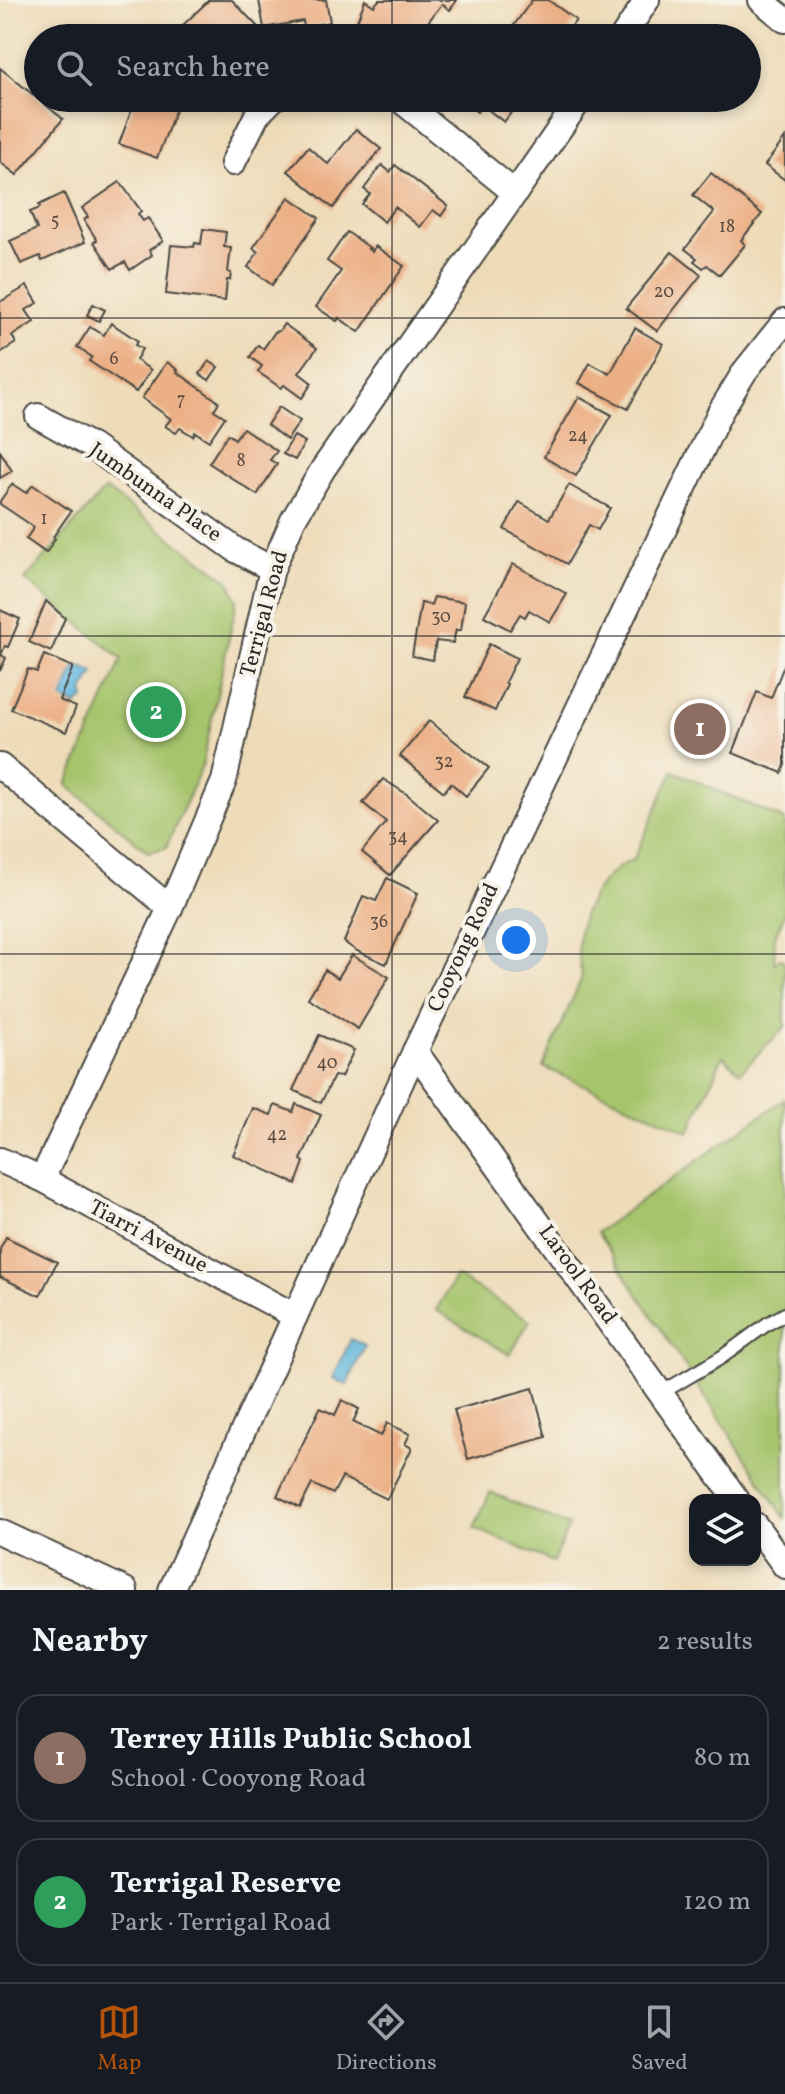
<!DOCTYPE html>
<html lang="en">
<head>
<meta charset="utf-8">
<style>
  :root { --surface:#171b24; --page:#242831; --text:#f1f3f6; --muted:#9ea1a6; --line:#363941; --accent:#b45309 }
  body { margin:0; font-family:Vollkorn,serif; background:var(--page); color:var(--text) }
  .controls { position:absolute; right:24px; bottom:24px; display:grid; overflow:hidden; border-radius:16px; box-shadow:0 4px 12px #0003 }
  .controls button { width:72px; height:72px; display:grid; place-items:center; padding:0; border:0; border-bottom:2px solid var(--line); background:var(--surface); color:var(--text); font:40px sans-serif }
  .you { position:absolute; left:516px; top:940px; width:28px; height:28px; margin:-20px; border:6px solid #fff; border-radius:50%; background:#1a73e8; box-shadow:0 0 0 12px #1a73e833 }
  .badge { display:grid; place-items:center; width:52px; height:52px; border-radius:50%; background:var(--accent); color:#fff; font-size:26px; font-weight:700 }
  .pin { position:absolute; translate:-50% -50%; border:4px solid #fff; box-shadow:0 2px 8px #0006 }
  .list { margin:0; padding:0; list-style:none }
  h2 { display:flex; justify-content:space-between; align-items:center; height:104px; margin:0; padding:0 32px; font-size:34px }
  h2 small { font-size:26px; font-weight:400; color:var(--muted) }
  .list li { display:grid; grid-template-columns:52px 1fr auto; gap:24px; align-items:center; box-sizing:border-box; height:128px; margin:0 16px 16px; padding:0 16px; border:2px solid var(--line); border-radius:24px }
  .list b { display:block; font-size:30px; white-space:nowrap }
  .list p { margin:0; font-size:26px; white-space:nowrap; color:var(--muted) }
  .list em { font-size:26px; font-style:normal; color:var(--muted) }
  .icon { flex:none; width:44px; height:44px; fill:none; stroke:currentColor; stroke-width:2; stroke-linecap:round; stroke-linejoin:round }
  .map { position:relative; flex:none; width:785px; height:1590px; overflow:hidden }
  .search { position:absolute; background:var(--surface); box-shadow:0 4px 12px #0003; left:24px; right:24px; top:24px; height:88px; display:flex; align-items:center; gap:20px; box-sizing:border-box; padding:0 28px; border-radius:44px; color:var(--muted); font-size:30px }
  .sheet { height:392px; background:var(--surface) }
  nav { display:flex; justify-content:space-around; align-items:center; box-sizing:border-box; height:112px; border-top:2px solid var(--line); background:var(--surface); font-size:22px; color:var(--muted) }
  nav a { display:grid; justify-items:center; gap:4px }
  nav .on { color:var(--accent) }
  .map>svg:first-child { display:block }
  .green { fill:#a6c46c; stroke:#68784c; stroke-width:2 }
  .water { fill:#61b7de; stroke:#467184; stroke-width:2 }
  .building { fill:#ecb086 }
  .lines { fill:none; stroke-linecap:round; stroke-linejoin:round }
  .service-casing { stroke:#484640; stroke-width:16 }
  .minor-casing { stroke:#484640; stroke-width:28 }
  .service { stroke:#fff; stroke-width:12 }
  .minor { stroke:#fff; stroke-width:24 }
  .grid { fill:none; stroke:#2b2b2b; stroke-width:2; stroke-opacity:0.55 }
  .labels { text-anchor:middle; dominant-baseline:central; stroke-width:8; stroke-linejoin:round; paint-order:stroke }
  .number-label { font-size:18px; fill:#5b4c42 }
  .street-label { font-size:22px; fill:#2b2b2b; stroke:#f7f3e8 }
</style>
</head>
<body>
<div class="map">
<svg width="785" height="1590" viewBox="0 0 785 1590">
  <rect width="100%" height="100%" fill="#f7f3e8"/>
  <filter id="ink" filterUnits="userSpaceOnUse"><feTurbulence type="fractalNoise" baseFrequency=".0125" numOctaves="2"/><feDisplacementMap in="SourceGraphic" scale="16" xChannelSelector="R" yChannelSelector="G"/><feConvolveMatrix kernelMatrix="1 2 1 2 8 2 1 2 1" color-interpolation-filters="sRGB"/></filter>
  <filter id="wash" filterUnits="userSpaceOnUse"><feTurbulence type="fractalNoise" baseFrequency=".006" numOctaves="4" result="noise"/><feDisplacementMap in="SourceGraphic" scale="32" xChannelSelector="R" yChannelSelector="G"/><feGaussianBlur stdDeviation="1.8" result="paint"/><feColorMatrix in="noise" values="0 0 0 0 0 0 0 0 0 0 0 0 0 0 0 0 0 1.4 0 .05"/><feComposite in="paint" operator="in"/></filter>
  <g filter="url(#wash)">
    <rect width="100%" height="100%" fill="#eedcb9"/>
    <g class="green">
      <polygon points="105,489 229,581 237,600 202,766 166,848 148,852 67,785 122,659 25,580"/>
      <polygon points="673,771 785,820 785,913 775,936 774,963 780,958 785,963 785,1027 740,1072 723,1056 689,1132 543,1067 582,977 578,952 579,932 584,913 593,896 604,880 619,867 634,859"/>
      <polygon points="785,1099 785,1518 597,1232"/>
      <polygon points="456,1276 530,1320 510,1355 436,1310"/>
      <polygon points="490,1492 569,1526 553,1562 474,1528"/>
    </g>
    <g class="water">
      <path d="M 76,665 L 94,672 C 91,680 86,685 83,692 L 85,698 L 77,705 L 62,699 Z"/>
      <polygon points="351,1339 365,1346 347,1385 333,1378"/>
    </g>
    <g id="blocks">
      <g class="building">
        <polygon points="209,0 232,0 257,26 245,38 189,38 180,28"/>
        <polygon points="259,0 326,0 330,22 304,27 303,21 264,28"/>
        <polygon points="365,0 374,6 379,0 457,0 450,10 442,4 425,26 429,30 423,38 400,38 397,33 377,37 369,31 367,33 356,24"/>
        <polygon points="532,0 548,0 576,20 563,38 553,33 549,38 505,38"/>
        <polygon points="0,68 63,119 17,175 0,162"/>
        <polygon points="136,98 180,98 157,158 119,144"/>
        <polygon points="459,98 522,98 504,122 482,105 477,112"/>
        <polygon points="356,129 381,149 333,208 288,171 308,147 328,164"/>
        <polygon points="785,138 785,180 765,165"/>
        <polygon points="382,165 390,172 395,165 448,206 441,216 433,210 420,227 395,207 384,222 362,204 370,194 364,189"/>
        <polygon points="711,173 762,214 741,240 745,245 720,275 707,265 703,268 694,261 697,258 685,249 714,212 693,195"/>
        <polygon points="120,182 141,211 138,214 143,221 148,218 163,241 149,250 152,255 130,270 125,262 112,269 94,242 97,240 84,220 88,217 82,208"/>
        <polygon points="64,193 85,242 42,261 40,256 21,264 10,241 37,229 30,212 40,208 39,205"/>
        <polygon points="289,197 319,218 272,285 248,267 258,252 253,248"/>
        <polygon points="203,229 226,232 224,247 231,248 228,272 231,273 230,280 227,280 225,301 166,294 171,245 194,247 195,243 201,244"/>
        <polygon points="347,232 370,248 368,249 372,252 375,246 404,266 359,332 339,318 337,321 316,307 341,271 327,261"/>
        <polygon points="672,252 701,275 657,331 626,308"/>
        <polygon points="27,286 38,303 26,310 34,322 12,336 16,343 0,353 0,302"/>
        <polygon points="93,304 105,310 99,321 87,315"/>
        <polygon points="111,323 138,341 135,345 142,349 136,360 151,370 136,392 89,361 92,357 77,347 90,327 104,335"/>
        <polygon points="284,324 317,348 299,373 312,383 302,398 284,385 281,388 258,372 262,366 250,357 258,345 263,349 275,332 279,331"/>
        <polygon points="635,328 663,344 628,409 579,383 590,363 610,374"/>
        <polygon points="209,361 218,367 209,380 200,374"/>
        <polygon points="167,362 178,370 177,372 219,402 214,410 225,417 209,441 195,432 193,436 180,428 176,433 165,426 171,419 142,398"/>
        <polygon points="579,397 612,415 576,476 544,457"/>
        <polygon points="279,407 300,421 287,440 267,425"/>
        <polygon points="243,428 277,451 270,460 277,464 257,495 209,463 228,434 235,439"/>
        <polygon points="294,436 305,442 295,460 283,454"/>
        <polygon points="0,451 12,471 0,478"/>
        <polygon points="12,484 26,493 33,485 71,511 53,537 55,539 46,553 26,539 34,527 0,504 0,501"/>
        <polygon points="569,485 610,508 598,530 589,525 567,564 504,529 519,502 549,519"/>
        <polygon points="513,564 567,594 550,622 529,610 525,617 520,614 510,630 484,616"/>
        <polygon points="434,597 465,602 461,630 456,630 453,643 436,641 433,660 412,656 421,603 431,605"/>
        <polygon points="46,601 65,618 51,652 29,642"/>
        <polygon points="0,610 20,619 8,647 5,646 1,655 6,658 0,671"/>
        <polygon points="489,644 517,658 505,682 507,684 495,711 465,697"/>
        <polygon points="44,655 73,667 59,700 76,707 66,732 11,709 28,669 37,672"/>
        <polygon points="785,663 785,765 782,773 733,753 757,692 771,698"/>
        <polygon points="429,721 489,768 466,796 451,783 444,792 400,756"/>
        <polygon points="383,779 408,795 438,820 390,875 362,852 386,822 363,803"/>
        <polygon points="387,878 418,893 386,964 355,950 344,942 363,896 376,901"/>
        <polygon points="352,955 389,977 358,1029 308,998 325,970 338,978"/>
        <polygon points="319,1035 354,1050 341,1077 334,1076 321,1103 293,1090"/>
        <polygon points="296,1104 321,1115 301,1160 304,1162 296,1184 233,1155 253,1108 271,1115 275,1105 293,1112"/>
        <polygon points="6,1237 57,1262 40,1296 0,1277 0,1249"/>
        <polygon points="533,1388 546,1437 468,1459 454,1410"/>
        <polygon points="342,1400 359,1409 353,1422 381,1436 387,1423 410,1434 405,1444 412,1448 387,1499 342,1477 333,1494 312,1484 300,1508 277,1496 320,1408 335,1415"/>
      </g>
    </g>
  </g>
  <g filter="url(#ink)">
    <use href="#blocks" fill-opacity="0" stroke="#484640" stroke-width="2"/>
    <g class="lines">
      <g class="service-casing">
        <polyline id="service" points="661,1393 722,1357 767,1324 785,1314"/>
      </g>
      <g class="minor-casing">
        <g id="minor">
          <polyline points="761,0 785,20"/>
          <polyline points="622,38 647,0"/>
          <polyline points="398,98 515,193"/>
          <polyline points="233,163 257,115 274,98"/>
          <polyline points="38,416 93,447 236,550 272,569"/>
          <polyline points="0,766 170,908"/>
          <polyline points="415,1051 737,1500"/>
          <polyline points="0,1160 42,1179 295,1316"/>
          <polyline points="42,1179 170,908 224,781 272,569 293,520 323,469 581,98"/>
          <polyline points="755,1525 785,1566"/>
          <polyline points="0,1532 125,1590"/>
          <polyline points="171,1590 415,1051 720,412 745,371 785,321"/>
        </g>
      </g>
      <use href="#service" class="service"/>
      <use href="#minor" class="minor"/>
    </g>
  </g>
  <path class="grid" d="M 392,0 L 392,38M 392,98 L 392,1590M 0,318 L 785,318M 0,636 L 785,636M 0,954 L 785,954M 0,1272 L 785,1272"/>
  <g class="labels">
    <g class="number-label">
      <text x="55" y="221">5</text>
      <text x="727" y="227">18</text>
      <text x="664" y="292">20</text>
      <text x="114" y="359">6</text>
      <text x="181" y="400">7</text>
      <text x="578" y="436">24</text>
      <text x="241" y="461">8</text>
      <text x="44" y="519">1</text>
      <text x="441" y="617">30</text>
      <text x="444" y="762">32</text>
      <text x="398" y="837">34</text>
      <text x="379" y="922">36</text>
      <text x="327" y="1063">40</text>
      <text x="277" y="1135">42</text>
    </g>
    <g class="street-label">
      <text transform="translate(155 493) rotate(35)">Jumbunna Place</text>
      <text transform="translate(265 614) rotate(-75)">Terrigal Road</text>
      <text transform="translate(464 948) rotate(-65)">Cooyong Road</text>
      <text transform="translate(148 1237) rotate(28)">Tiarri Avenue</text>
      <text transform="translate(577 1275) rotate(54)">Larool Road</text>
    </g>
  </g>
</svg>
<div class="controls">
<button><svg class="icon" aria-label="layers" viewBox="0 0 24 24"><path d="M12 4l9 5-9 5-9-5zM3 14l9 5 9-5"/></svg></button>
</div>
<div class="you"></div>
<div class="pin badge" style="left:700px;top:729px;background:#8d6e63">1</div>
<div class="pin badge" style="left:156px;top:712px;background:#2e9e5b">2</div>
<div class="search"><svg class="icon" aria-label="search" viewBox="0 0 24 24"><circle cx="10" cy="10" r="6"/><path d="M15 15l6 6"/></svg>Search here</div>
</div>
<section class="sheet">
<h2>Nearby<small>2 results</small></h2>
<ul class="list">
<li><span class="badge" style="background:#8d6e63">1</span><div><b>Terrey Hills Public School</b><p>School · Cooyong Road</p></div><em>80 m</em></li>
<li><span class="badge" style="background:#2e9e5b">2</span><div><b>Terrigal Reserve</b><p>Park · Terrigal Road</p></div><em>120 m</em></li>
</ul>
</section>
<nav>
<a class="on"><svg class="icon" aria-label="map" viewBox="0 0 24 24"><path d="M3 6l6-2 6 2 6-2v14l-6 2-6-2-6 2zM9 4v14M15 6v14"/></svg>Map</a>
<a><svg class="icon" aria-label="directions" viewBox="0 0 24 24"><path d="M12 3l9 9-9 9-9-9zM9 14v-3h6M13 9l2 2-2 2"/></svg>Directions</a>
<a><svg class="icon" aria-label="saved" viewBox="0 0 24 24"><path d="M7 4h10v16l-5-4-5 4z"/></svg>Saved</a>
</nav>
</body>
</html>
